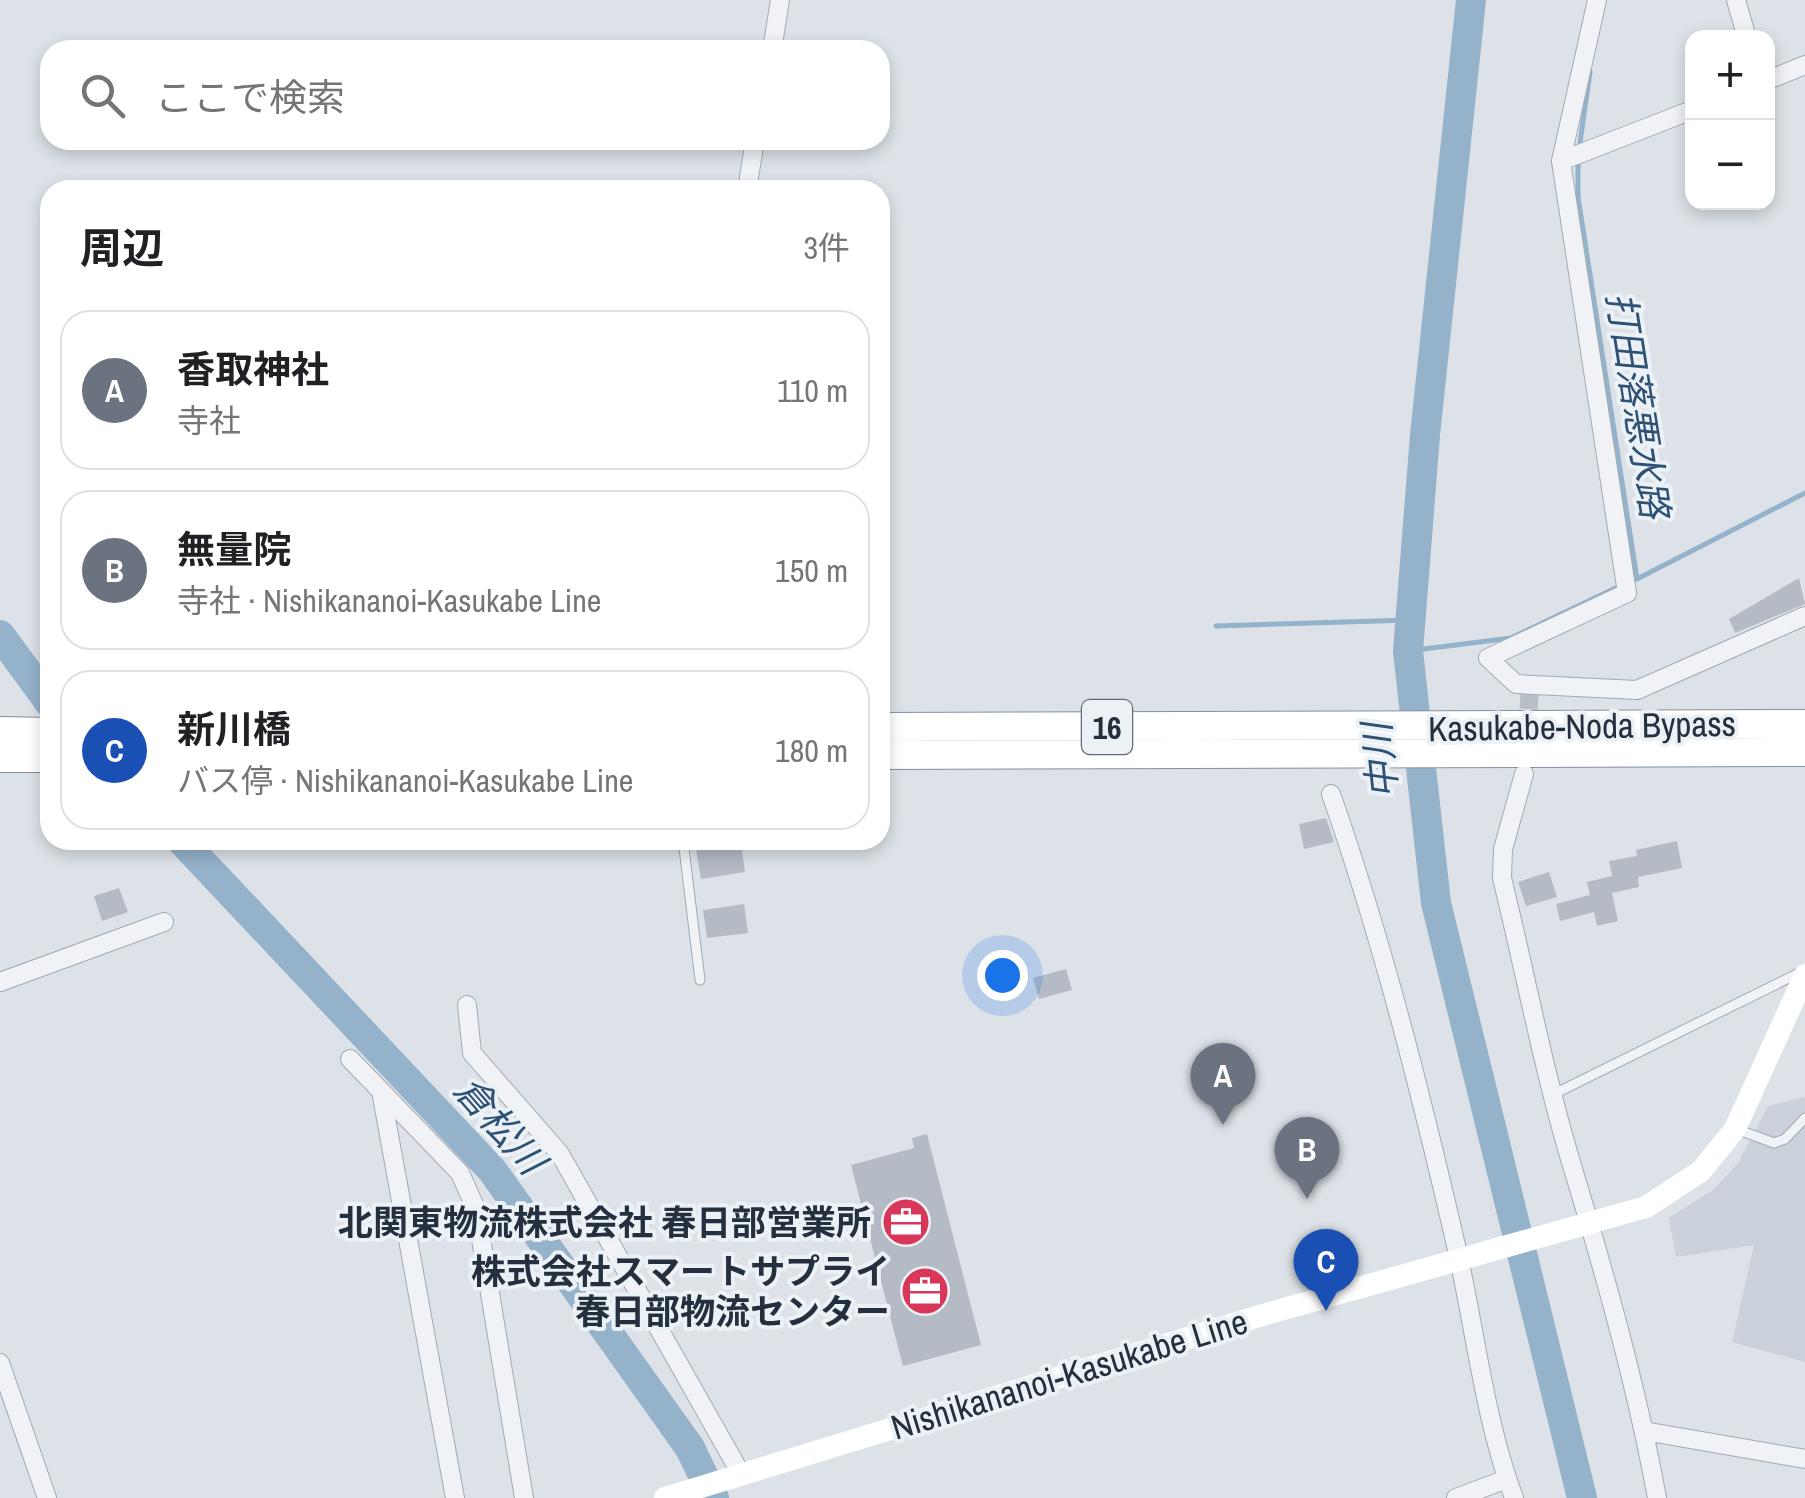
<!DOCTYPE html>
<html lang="ja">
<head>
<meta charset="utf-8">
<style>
  :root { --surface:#fff; --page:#f2f2f2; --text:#202124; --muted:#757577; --line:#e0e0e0; --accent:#d83759 }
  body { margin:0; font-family:"Archivo Narrow","Noto Sans JP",sans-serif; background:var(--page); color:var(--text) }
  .controls { position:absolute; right:30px; top:30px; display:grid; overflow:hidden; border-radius:20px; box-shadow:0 5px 15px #0003 }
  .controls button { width:90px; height:90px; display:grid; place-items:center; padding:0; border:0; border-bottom:2px solid var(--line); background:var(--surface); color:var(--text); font:50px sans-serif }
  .you { position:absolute; left:1002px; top:975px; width:35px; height:35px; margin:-25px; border:8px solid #fff; border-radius:50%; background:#1a73e8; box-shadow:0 0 0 15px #1a73e833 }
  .badge { display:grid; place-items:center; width:65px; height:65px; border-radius:50%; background:var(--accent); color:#fff; font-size:32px; font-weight:700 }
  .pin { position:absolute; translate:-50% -82px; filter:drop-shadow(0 2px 5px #0008) }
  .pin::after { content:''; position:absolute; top:52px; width:35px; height:30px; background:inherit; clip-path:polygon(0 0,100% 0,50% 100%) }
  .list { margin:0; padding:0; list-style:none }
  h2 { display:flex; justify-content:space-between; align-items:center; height:130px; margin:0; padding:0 40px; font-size:42px }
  h2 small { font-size:32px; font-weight:400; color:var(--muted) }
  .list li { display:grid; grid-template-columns:65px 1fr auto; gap:30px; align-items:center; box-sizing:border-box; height:160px; margin:0 20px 20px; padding:0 20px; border:2px solid var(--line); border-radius:30px }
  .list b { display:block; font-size:38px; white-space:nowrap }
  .list p { margin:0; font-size:32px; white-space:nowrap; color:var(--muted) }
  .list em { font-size:32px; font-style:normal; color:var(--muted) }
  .icon { flex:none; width:55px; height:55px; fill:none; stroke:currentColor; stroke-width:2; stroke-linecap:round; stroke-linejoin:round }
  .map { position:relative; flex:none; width:1805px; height:1498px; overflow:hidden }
  .search { position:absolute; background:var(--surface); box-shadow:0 5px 15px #0003; left:40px; top:40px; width:850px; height:110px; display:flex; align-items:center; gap:25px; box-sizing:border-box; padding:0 35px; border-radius:30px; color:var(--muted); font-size:38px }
  .panel { position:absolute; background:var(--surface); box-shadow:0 5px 15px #0003; left:40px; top:180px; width:850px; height:670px; border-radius:30px }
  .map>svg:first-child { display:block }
  .built { fill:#cbd1da }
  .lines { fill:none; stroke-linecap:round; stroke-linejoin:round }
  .stream { stroke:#95b2cb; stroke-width:5 }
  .river { stroke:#95b2cb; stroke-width:30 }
  .building { fill:#b4bbc5 }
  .minor-tunnel { stroke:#b8bec6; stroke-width:18; stroke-dasharray:18 9; stroke-linecap:butt }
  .service-casing { stroke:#a2a9b2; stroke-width:11 }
  .minor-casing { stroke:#a2a9b2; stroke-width:20 }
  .trunk-casing { stroke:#8390a0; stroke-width:30 }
  .service { stroke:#f0f2f6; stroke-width:9 }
  .minor { stroke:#f0f2f6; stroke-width:18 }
  .secondary { stroke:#fff; stroke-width:22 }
  .trunk { stroke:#fff; stroke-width:28 }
  .labels { text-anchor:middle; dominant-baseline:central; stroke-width:8; stroke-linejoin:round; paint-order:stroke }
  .shield { fill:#ecf1f5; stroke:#616a76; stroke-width:2.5 }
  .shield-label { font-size:32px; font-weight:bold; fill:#25303f }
  .street-label { font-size:35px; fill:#25303f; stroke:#ecf1f5 }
  .poi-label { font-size:35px; font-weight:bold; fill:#25303f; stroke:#ecf1f5; text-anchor:end }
  .water-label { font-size:38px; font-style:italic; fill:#2d5276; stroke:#ecf1f5 }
</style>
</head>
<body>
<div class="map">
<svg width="1805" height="1498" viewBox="0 0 1805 1498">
  <rect width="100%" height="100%" fill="#dde2e8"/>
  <polygon class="built" points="1805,1097 1805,1362 1732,1342 1754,1245 1676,1257 1669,1218 1714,1189 1738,1163 1768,1106"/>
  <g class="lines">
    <g class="stream">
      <polyline points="1579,150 1590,72"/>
      <polyline points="1578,161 1578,197 1637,579"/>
      <polyline points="1637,579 1805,493"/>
      <polyline points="1216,626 1410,620"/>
      <polyline points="1408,651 1511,638 1622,585"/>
    </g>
    <g class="river">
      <polyline points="1471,0 1425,435 1408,651 1436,903 1582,1498"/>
      <polyline points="0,635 50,703"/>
      <polyline points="181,840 492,1170 690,1448 714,1498"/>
    </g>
  </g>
  <g class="building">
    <polygon points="1799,578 1805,604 1735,633 1729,619"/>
    <polygon points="1326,818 1334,842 1304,849 1299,824"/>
    <polygon points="1677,841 1682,868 1638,877 1639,887 1612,893 1618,921 1597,926 1594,912 1560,921 1556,904 1590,895 1587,882 1612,876 1609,861 1637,856 1636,850"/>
    <polygon points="741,843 745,872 701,879 696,850"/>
    <polygon points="1549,872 1557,897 1526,906 1518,882"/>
    <polygon points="119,888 128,912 102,921 94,896"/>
    <polygon points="744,904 748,933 707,938 703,910"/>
    <polygon points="1066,969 1072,990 1039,999 1033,978"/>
    <polygon points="927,1134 981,1345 903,1366 851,1165 914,1148 912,1138"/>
  </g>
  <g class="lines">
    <polyline class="minor-tunnel" points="1525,763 1530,686"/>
    <g class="service-casing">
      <g id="service">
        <polyline points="683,840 700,980"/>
        <polyline points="1554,1094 1803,971"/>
        <polyline points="1736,1129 1774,1143 1785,1139 1805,1118"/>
      </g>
    </g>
    <g class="minor-casing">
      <g id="minor">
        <polyline points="1597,0 1561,161 1627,593 1488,658 1516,684 1637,690 1805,616"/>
        <polyline points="1736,0 1747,38"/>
        <polyline points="772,50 780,0"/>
        <polyline points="1768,80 1805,65"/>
        <polyline points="1561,161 1692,110"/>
        <polyline points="747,190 755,140"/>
        <path d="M 1524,774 L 1503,849 L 1502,878 C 1525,972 1543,1068 1570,1159 C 1604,1271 1636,1383 1657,1498"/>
        <path d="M 1331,794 C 1384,945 1422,1098 1458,1254 C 1476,1336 1485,1420 1514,1498"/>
        <polyline points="0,982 164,922"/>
        <polyline points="467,1005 472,1053 560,1154 741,1474"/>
        <polyline points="350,1059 460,1173 476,1209 524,1498"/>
        <polyline points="381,1091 455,1498"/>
        <polyline points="0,1363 47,1498"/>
        <polyline points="1644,1431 1805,1459"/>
        <polyline points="1456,1498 1507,1479"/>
      </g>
    </g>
    <g class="trunk-casing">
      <g id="trunk">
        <polyline points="880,727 1805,724"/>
        <polyline points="0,731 50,732"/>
        <polyline points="880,755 1805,752"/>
        <polyline points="0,758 50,758"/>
      </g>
    </g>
    <use href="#service" class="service"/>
    <use href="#minor" class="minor"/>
    <polyline class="secondary" points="665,1498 1266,1314 1646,1207 1701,1171 1735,1129 1805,975"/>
    <use href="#trunk" class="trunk"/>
  </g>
  <defs>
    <g id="office-disc" transform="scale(2.5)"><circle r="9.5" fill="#d83759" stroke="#ecf1f5"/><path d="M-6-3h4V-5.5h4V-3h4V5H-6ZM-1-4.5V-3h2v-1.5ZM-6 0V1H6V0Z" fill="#fff"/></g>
  </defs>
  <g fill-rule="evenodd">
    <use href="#office-disc" x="906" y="1222"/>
    <use href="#office-disc" x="925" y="1291"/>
  </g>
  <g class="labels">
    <rect class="shield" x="1082" y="700" width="50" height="54" rx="8"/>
    <g class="shield-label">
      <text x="1107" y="727">16</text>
    </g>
    <g class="street-label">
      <text transform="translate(1582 726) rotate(-1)">Kasukabe-Noda Bypass</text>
      <text transform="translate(1069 1374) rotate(-17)">Nishikananoi-Kasukabe Line</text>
    </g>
    <g class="poi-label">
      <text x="871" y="1222">北関東物流株式会社 春日部営業所</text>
      <text x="890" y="1271">株式会社スマートサプライ<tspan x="890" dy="40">春日部物流センター</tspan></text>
    </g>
    <g class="water-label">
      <text transform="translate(1638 405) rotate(81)">打田落悪水路</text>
      <text transform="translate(1380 761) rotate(-96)">中川</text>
      <text transform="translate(500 1125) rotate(49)">倉松川</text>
    </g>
  </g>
</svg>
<div class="controls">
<button>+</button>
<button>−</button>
</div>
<div class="you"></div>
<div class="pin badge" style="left:1223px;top:1125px;background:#6b7280">A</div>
<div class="pin badge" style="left:1307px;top:1199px;background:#6b7280">B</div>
<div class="pin badge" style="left:1326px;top:1311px;background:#1a4fb4">C</div>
<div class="search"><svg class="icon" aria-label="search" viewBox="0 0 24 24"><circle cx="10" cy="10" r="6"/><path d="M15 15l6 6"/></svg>ここで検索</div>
<section class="panel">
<h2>周辺<small>3件</small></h2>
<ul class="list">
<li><span class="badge" style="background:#6b7280">A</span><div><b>香取神社</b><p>寺社</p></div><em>110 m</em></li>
<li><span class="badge" style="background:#6b7280">B</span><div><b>無量院</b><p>寺社 · Nishikananoi-Kasukabe Line</p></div><em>150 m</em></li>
<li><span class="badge" style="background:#1a4fb4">C</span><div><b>新川橋</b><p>バス停 · Nishikananoi-Kasukabe Line</p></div><em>180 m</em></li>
</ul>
</section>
</div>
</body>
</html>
